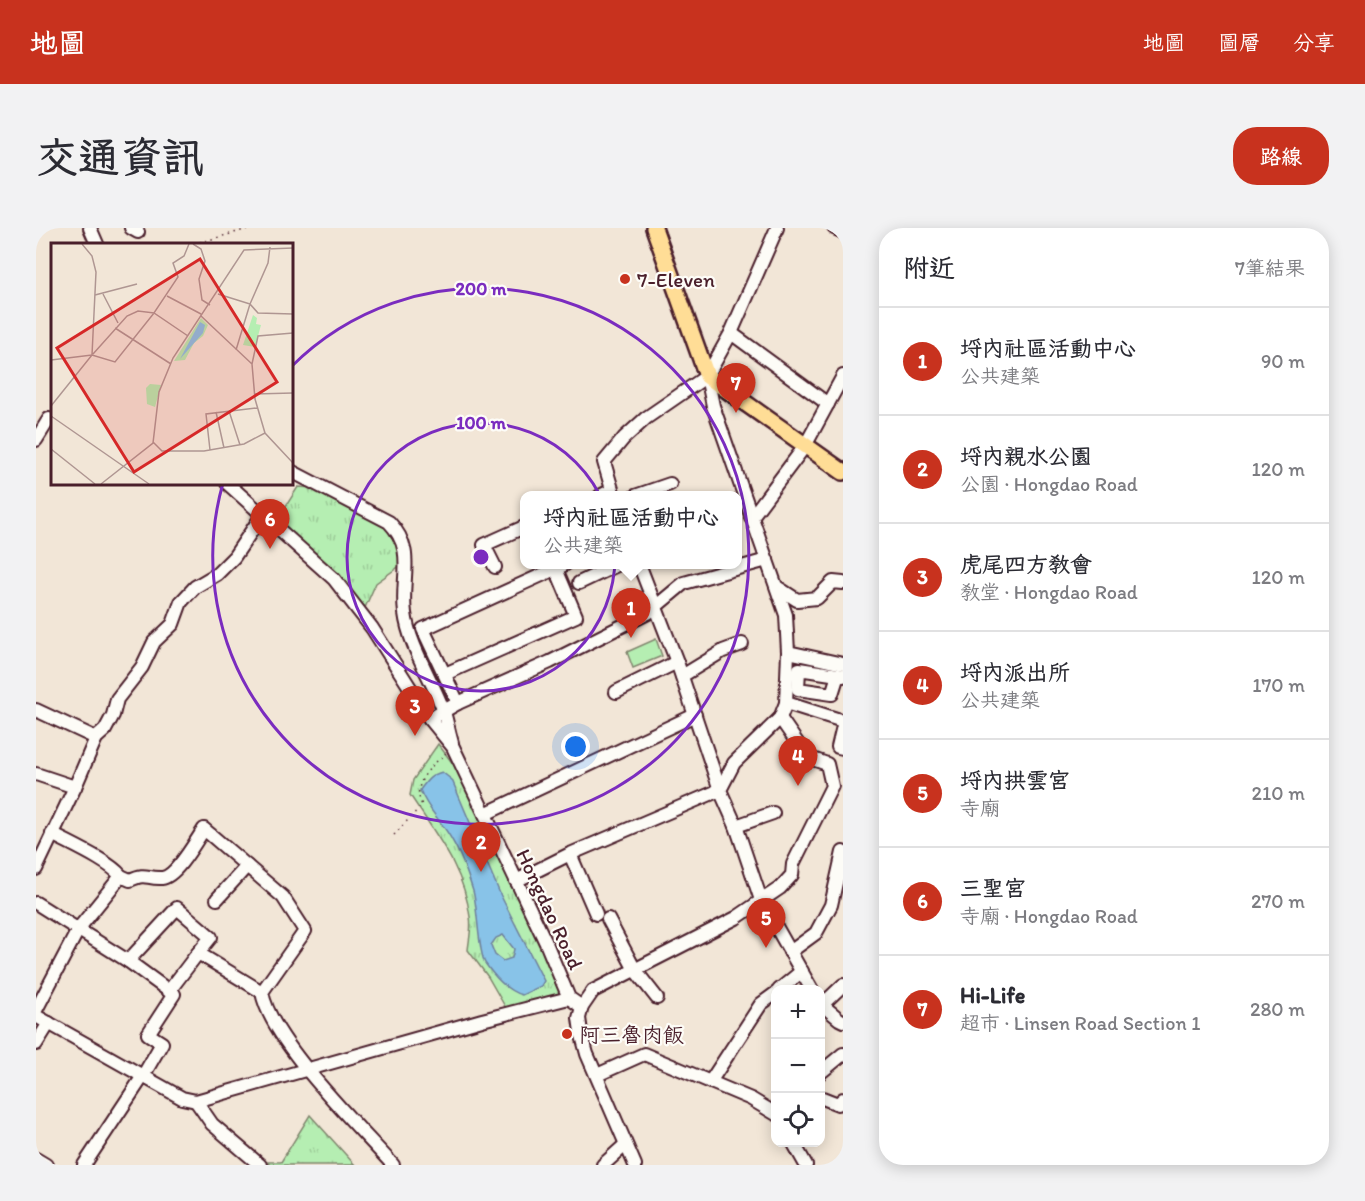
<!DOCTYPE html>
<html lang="zh-TW">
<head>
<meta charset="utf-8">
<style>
  :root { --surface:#fff; --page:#f2f2f3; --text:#2b2b33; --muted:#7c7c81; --line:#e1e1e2; --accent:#c8321e }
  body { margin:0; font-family:Itim,"LXGW WenKai TC",sans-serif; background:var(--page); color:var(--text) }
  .controls { position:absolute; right:18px; bottom:18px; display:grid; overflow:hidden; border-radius:12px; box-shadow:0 3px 15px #0003 }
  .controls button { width:54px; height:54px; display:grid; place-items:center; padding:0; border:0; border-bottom:2px solid var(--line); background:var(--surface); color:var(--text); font:30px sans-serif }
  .you { position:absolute; left:540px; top:519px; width:21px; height:21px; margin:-15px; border:4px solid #fff; border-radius:50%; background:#1a73e8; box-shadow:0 0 0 9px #1a73e833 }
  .badge { display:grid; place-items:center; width:39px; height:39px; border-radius:50%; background:var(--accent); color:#fff; font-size:20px; font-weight:700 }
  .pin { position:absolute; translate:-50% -50px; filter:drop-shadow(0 2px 3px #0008) }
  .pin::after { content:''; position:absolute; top:32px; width:21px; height:18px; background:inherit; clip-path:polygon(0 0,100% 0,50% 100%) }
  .popup { position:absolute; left:484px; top:263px; width:222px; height:78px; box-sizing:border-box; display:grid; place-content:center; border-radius:12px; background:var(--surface); filter:drop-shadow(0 2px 4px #0005); font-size:20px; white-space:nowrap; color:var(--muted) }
  .popup b { font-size:22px; color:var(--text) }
  .popup::after { content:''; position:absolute; left:50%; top:100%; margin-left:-12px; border:12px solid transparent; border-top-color:var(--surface) }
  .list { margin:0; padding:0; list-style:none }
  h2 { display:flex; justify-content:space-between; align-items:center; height:78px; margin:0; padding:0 24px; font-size:26px }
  h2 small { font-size:20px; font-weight:400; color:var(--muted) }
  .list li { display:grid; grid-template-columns:39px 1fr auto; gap:18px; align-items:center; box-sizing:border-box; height:108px; padding:0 24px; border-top:2px solid var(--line) }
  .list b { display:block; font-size:22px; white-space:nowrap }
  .list p { margin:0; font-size:20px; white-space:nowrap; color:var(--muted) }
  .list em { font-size:20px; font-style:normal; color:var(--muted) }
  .icon { flex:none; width:33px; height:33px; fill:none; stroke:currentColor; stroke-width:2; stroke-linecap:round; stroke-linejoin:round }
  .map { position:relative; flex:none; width:807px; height:937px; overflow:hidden; border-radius:24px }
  header { display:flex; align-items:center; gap:36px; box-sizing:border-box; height:84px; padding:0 30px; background:var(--accent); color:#fff }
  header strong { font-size:28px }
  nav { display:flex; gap:33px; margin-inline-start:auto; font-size:21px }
  .intro { display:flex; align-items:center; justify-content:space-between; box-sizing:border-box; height:144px; padding:0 36px }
  h1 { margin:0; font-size:42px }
  .button { padding:15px 27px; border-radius:24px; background:var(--accent); color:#fff; font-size:21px; font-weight:700 }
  main { display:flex; gap:36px; padding:0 36px }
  aside { flex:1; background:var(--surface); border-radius:24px; box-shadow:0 3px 15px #0003 }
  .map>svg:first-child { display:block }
  .green { fill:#b5eeb2; stroke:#80866e; stroke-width:1.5 }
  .park { fill:url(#park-tufts); stroke:#80866e; stroke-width:1.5 }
  .water { fill:#88c3e8; stroke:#6f819c; stroke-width:1.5; fill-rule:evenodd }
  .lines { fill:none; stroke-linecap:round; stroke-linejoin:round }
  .minor-casing { stroke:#4a1f2b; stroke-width:16 }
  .major-casing { stroke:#4a1f2b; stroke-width:20 }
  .path { stroke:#4a1f2b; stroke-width:1.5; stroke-dasharray:1.5 4.5; stroke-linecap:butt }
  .minor { stroke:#fdfcf7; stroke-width:12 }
  .major { stroke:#ffdd96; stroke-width:15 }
  .ring { fill:none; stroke:#7b2cbf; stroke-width:3 }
  .poi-dot { fill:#c8321e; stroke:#fdfcf7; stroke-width:2 }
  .labels { text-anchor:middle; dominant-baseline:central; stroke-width:4.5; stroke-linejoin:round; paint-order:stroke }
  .poi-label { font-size:21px; fill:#4a1f2b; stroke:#fdfcf7; text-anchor:start }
  .street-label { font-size:21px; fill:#4a1f2b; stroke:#fdfcf7 }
  .inset-road { fill:none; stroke:#af9692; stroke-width:1.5 }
  .view { fill:#d62828; fill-opacity:0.15; stroke:#d62828; stroke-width:3 }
  .inset-edge { fill:none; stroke:#4a1f2b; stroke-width:3 }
  .centre { fill:#7b2cbf; stroke:#fdfcf7; stroke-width:3 }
  .ring-label { font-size:18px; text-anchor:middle; font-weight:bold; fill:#7b2cbf; stroke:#fdfcf7; stroke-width:4.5; stroke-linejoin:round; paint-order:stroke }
</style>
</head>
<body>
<header>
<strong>地圖</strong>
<nav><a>地圖</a><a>圖層</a><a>分享</a></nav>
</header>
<div class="intro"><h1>交通資訊</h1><a class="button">路線</a></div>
<main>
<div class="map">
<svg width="807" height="937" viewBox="0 0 807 937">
  <defs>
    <pattern id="park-tufts" width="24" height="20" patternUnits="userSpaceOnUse" patternTransform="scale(1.5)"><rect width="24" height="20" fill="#b5eeb2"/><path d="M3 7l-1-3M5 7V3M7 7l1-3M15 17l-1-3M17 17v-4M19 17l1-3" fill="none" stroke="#9dcc99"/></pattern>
  </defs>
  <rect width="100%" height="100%" fill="#f2e6d7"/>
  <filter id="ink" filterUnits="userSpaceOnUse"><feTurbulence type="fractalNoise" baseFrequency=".0167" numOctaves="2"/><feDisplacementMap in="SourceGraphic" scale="12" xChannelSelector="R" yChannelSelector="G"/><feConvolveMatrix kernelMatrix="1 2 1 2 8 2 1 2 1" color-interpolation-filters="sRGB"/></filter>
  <g filter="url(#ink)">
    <polygon class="green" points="620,411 626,428 597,440 591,424"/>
    <g class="park">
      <polygon points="262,259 280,260 356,300 366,326 365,337 340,355 328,382 241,292"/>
      <path d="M 402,516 L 424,545 L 527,767 L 471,782 L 452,749 L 432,722 C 433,712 436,700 434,689 C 428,640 400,607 374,567 L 377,552 Z"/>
      <polygon points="274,887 319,937 234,937 231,934 245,934"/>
    </g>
    <path class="water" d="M 406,544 L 416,552 L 465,668 L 508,753 L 505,758 L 486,767 C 471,763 458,748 449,735 C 442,724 442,680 437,663 C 432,647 425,627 416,612 C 407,595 391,581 384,562 C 391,552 395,547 406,544 ZM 467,707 L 478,721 L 476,730 L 467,733 L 459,727 L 455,717 L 460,710 Z"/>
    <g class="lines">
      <g class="minor-casing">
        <g id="minor">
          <polyline points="54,0 61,16"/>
          <polyline points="95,0 102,4"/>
          <polyline points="798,0 807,4"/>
          <polyline points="695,105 792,176"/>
          <polyline points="671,148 677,178 750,387 752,424 750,475 744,490 698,535 684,562 700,598 725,672 776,762"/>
          <polyline points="0,212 13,191 16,192"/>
          <path d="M 255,243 L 353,294 C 381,323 364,350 369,385 C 373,418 397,453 408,484 C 411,494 413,505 416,515"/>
          <polyline points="191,255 298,351 336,400 394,491 417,519 510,715 533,770 546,779"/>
          <polyline points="564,268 576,262"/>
          <polyline points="578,268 568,234 588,210 610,190 671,148 695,105 741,0"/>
          <polyline points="599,268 634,256"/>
          <polyline points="715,290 769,218 807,148"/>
          <polyline points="459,339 448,317 488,299"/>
          <polyline points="543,355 583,336"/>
          <polyline points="741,359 761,372 781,370 797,354 807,355"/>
          <polyline points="752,424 807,436"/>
          <polyline points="409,446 540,388 520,341"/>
          <polyline points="802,447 796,466 762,461 763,441 802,447 807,448"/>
          <polyline points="646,448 687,423 706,416"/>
          <polyline points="580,464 641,434"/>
          <polyline points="422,475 387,401 530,336"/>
          <polyline points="750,475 807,493"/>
          <polyline points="0,482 60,510"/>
          <polyline points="394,491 422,475 514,434 612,385 648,355 731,332"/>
          <polyline points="807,498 802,519 807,520"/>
          <polyline points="0,546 39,559"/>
          <polyline points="449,586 659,487"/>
          <polyline points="700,598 737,585"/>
          <polyline points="534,626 560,686"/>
          <polyline points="0,641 39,559 60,510 69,502 77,487 81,471 106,439 118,414 137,396 145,374 159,359 181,346 198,329 227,286"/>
          <path d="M 85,648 L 94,652 C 111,644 110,651 126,650 C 140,649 160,613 168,601 L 247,669 L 269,703 L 226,764 C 234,812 322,898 357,937"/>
          <polyline points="480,653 534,626 684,562 641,434 603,336"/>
          <polyline points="181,671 211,638"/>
          <polyline points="0,675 92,733 141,680 175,709 162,725"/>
          <polyline points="572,691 599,742 621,770"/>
          <polyline points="754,724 780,705 795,677 807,624"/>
          <polyline points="92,733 133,763"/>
          <polyline points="743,762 766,743"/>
          <polyline points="784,775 803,791 807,793"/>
          <polyline points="786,777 807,757"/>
          <path d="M 0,782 L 43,700 L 85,648 C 73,633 34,616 16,606"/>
          <polyline points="0,788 146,870 160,873 446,792 533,770"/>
          <polyline points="0,816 13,795"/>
          <polyline points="784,845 807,826"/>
          <polyline points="561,847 608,826 715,871 740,886"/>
          <polyline points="674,854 725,776 740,765"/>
          <polyline points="784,869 802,876 807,871"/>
          <polyline points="160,873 176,896 224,937"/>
          <polyline points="757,914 770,937"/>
          <polyline points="0,931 10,937"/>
          <polyline points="48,937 107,848 126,815 112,806 138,766 133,763 162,725 226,764"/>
          <polyline points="567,937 589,917"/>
          <polyline points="599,937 551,826 545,804 543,790 546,779 557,763 700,690 744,660 756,647 757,636 796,558 791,536 771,529 744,490"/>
        </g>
      </g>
      <g class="major-casing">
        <polyline id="major" points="618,0 671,148 807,244"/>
      </g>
      <g class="path">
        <polyline points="158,16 216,0"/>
        <path d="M 358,607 L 386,577 C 375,556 394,539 410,525"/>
      </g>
      <use href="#minor" class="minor"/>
      <use href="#major" class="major"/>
    </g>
  </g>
  <g class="ring">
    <circle cx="445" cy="329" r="134"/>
    <path d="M255 139A268 268 0 1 1 187 255"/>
  </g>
  <g class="poi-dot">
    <circle cx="589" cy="51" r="6"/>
    <circle cx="531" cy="806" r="6"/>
  </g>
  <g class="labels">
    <g class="poi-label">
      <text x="601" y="51">7-Eleven</text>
      <text x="543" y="806">阿三魯肉飯</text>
    </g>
    <g class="street-label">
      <text transform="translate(514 681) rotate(65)">Hongdao Road</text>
    </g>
  </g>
  <g transform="translate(15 15)">
    <rect width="242" height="242" fill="#f2e6d7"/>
    <path d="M 202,72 L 206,75 L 205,81 L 210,82 L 204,104 L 192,102 ZM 150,75 L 157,82 L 152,93 L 143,100 L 134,117 L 123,118 ZM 99,141 L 110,142 L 104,164 L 96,161 L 95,145 Z" fill="#b5eeb2"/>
    <path d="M 149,79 L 154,82 L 152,90 L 129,116 Z" fill="#88c3e8"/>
    <path class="inset-road" d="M 142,1 L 150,6 L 154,18 L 148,36 L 151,57 L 159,62M 219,4 L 217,20 L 199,61 L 207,70 L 242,71M 52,51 L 67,80M 167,51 L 199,61 L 185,107M 44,52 L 86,41M 116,53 L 150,71M 150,73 L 201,121 L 204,156 L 214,190 L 242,220M 64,85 L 120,121M 42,111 L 76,73 L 87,68 L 103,70 L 127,34 L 122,20 L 133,13 L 138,1M 0,117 L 41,112 L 64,119 L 103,70 L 137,93M 201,121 L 207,93 L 242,90M 203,151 L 242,150M 0,163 L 41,112 L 45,29 L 41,13 L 31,1M 178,168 L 189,202M 165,169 L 173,205M 0,173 L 98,241M 102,199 L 111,208 L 153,208 L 193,201 L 214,190M 0,206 L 44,241M 159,207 L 155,171 L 206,165M 50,241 L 102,200 L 108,149 L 122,115 L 193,7 L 242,5"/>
    <path class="view" d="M 149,16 L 226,139 L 83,229 L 6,105 Z"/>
    <rect width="242" height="242" class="inset-edge"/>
  </g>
  <circle cx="445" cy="329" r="9" class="centre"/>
  <g class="ring-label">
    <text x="445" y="67">200 m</text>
    <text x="445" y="201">100 m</text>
  </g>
</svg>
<div class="controls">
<button>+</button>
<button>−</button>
<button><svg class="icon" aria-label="locate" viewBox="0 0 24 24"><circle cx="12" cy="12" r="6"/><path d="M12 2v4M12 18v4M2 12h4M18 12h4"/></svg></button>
</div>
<div class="you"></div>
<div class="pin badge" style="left:595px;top:410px">1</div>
<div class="popup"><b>埒內社區活動中心</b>公共建築</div>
<div class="pin badge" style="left:445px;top:644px">2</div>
<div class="pin badge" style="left:379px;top:508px">3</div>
<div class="pin badge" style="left:762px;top:558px">4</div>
<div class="pin badge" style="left:730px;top:720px">5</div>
<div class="pin badge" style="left:234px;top:321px">6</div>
<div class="pin badge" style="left:700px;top:185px">7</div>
</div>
<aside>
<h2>附近<small>7筆結果</small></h2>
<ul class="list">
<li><span class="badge">1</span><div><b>埒內社區活動中心</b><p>公共建築</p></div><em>90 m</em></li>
<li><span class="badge">2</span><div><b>埒內親水公園</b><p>公園 · Hongdao Road</p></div><em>120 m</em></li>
<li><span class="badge">3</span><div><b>虎尾四方教會</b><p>教堂 · Hongdao Road</p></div><em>120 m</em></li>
<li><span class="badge">4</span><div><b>埒內派出所</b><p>公共建築</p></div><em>170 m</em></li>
<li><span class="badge">5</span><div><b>埒內拱雲宮</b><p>寺廟</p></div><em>210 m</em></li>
<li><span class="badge">6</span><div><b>三聖宮</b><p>寺廟 · Hongdao Road</p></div><em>270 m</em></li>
<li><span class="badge">7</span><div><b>Hi-Life</b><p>超市 · Linsen Road Section 1</p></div><em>280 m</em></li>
</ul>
</aside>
</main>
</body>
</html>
